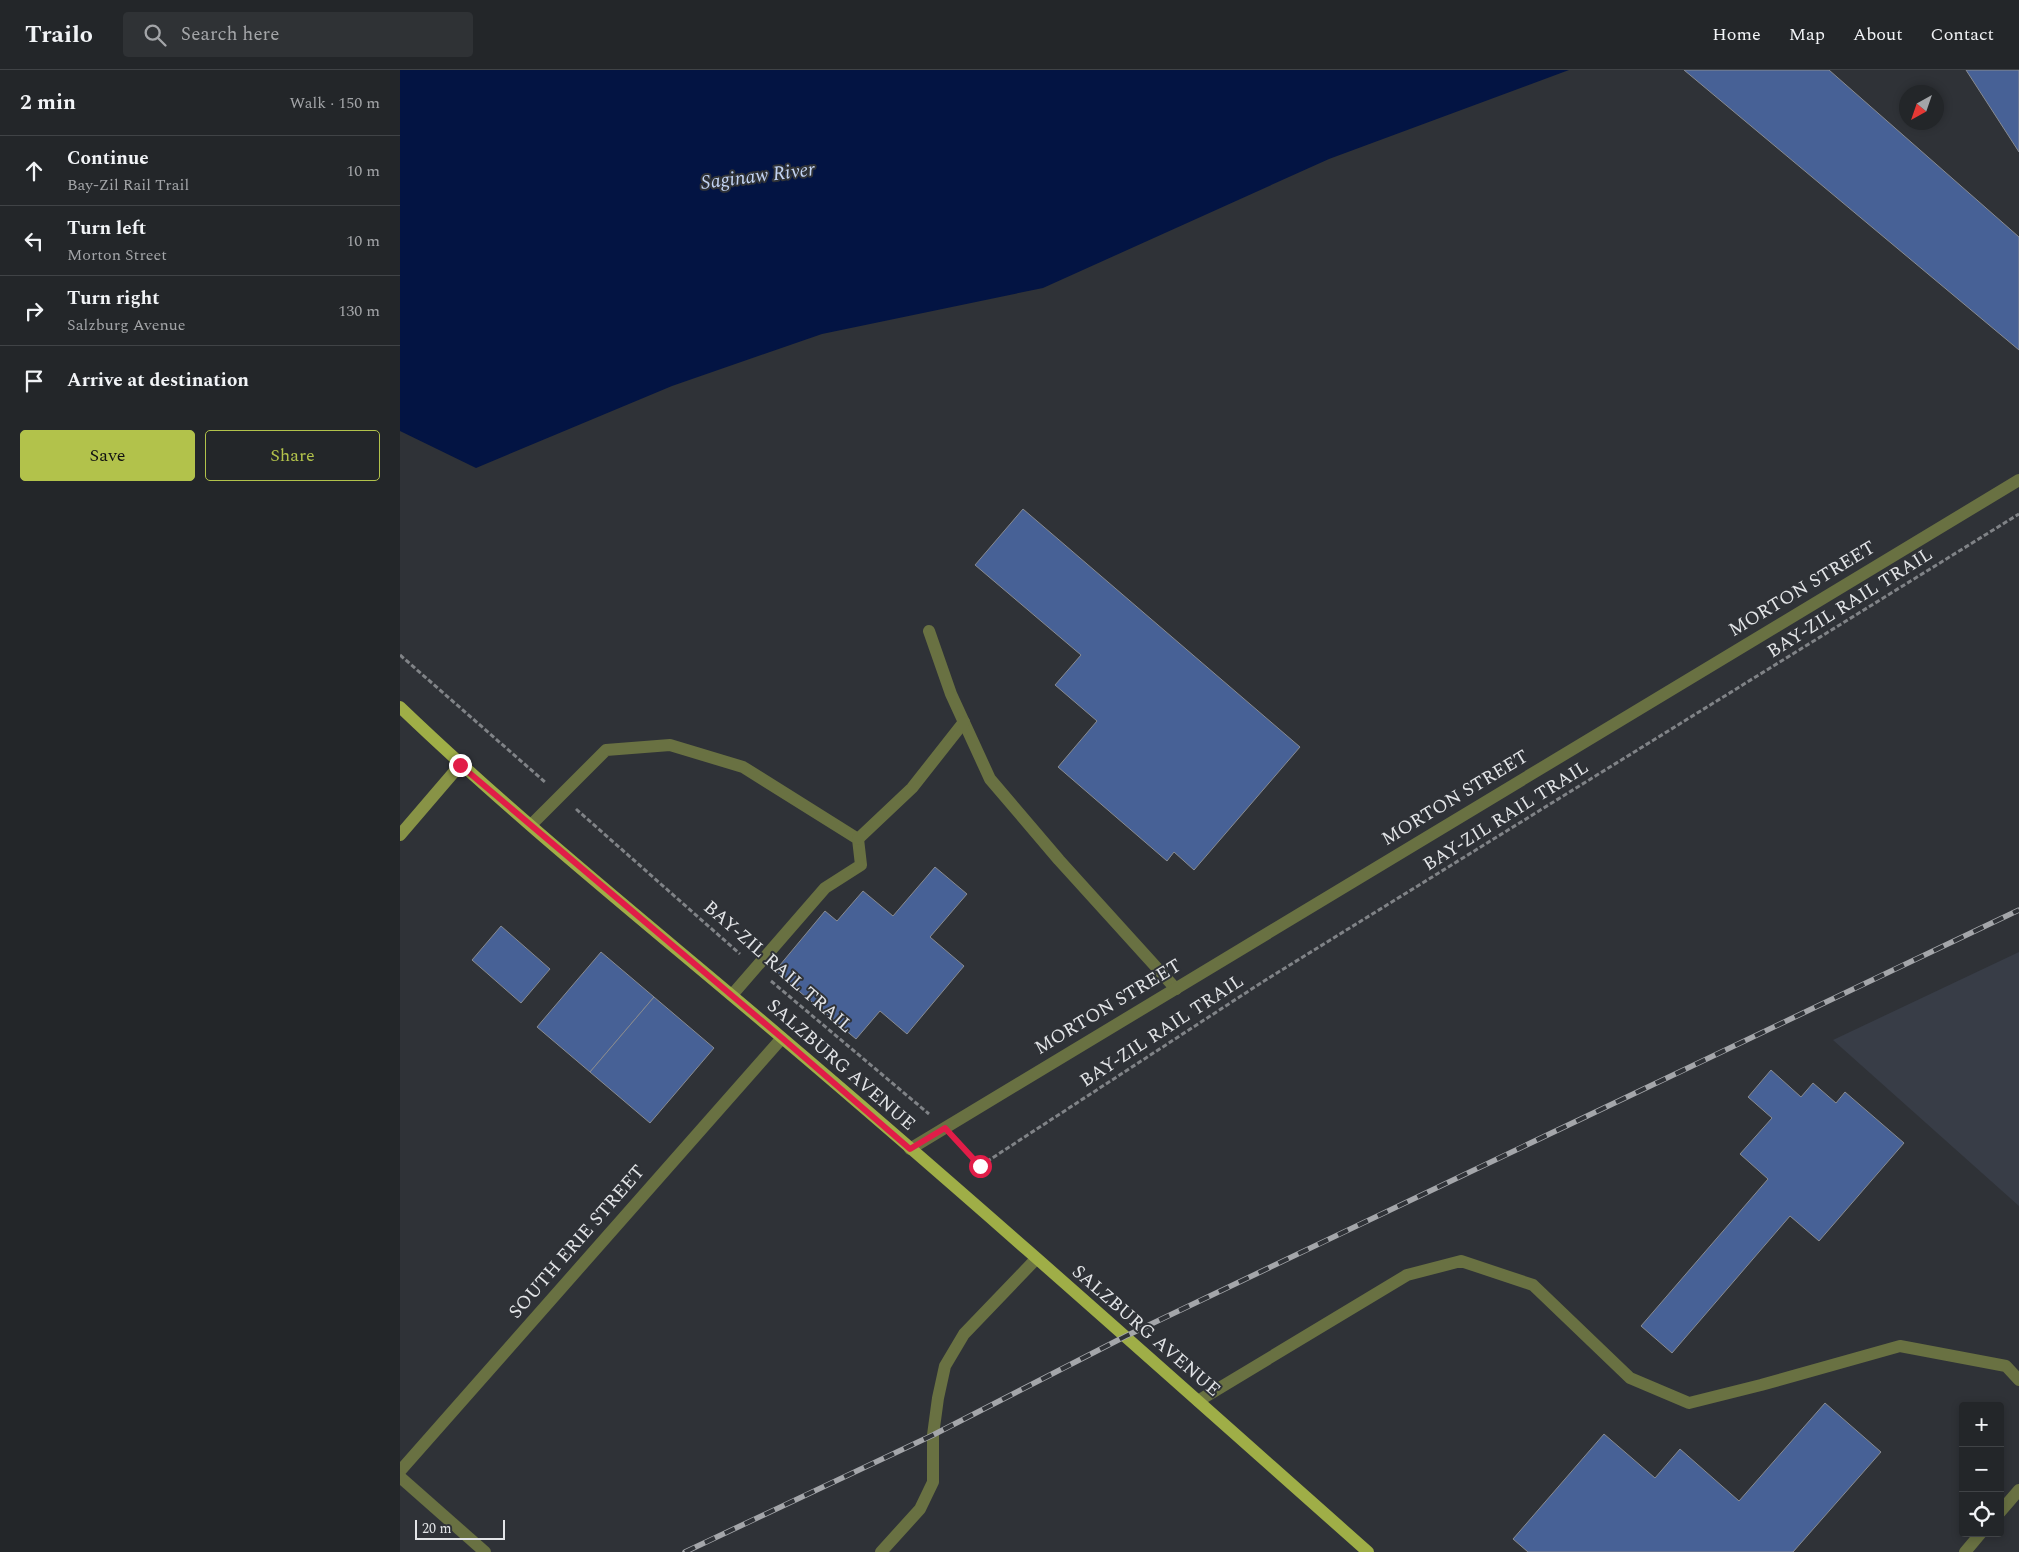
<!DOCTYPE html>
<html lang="en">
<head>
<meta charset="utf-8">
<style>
  :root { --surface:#232629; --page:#2f3235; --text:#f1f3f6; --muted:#a3a5a8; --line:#404346; --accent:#b2c24b }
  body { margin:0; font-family:Spectral,serif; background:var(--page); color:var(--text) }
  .controls { position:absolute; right:15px; bottom:15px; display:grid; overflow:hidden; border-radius:5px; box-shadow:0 2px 8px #0003 }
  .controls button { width:45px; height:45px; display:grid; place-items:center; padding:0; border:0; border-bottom:1px solid var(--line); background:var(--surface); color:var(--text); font:25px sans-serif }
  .compass { position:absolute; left:1499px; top:15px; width:45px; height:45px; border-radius:50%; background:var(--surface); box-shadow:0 2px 8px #0003; rotate:220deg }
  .scale { position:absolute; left:15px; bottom:12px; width:90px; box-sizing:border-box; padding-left:5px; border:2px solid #e2e4e7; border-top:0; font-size:14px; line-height:18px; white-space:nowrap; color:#e2e4e7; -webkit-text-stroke:4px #2f3237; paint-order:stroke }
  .stop { position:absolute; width:15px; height:15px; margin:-11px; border:4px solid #e11d48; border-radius:50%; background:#fff }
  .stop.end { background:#e11d48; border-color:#fff; box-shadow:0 1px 5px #0008 }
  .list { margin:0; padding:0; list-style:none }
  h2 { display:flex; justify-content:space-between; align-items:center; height:65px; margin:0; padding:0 20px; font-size:21px }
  h2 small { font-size:16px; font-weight:400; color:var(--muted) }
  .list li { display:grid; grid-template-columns:32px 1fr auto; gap:15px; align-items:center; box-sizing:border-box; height:70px; padding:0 20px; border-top:1px solid var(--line) }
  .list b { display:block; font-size:19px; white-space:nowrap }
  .list p { margin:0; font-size:16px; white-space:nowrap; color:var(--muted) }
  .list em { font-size:16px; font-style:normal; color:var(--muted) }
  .actions { display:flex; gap:10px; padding:15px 20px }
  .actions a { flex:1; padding:11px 0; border:1px solid var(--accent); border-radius:5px; text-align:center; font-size:18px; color:var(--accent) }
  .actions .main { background:var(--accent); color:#111 }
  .icon { flex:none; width:28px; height:28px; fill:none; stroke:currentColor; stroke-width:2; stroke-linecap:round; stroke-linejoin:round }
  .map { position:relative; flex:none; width:1619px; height:1482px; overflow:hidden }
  header { display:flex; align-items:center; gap:30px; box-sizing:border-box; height:70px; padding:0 25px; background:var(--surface); border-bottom:1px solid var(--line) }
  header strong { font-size:24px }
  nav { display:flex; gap:28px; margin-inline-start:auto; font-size:18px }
  .search { width:350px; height:45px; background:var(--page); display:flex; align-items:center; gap:12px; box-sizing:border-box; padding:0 18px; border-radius:5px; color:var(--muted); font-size:19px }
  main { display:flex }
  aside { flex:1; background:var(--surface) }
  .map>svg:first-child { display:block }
  .built { fill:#383d47 }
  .water { fill:#031443 }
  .building { fill:#476196; stroke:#888b91 }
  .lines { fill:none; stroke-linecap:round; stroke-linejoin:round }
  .path { stroke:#808387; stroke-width:3; stroke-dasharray:5 2.5; stroke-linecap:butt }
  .lane { stroke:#697142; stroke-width:12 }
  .street { stroke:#697142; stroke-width:12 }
  .secondary { stroke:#889346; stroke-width:12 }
  .primary { stroke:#9fae47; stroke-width:12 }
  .rail-casing { stroke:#a4a6aa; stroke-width:5.5 }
  .rail { stroke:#2f3237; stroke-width:4; stroke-dasharray:11; stroke-linecap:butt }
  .route { stroke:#e11d48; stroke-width:6 }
  .labels { text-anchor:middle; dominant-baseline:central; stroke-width:4; stroke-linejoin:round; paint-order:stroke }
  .street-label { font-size:19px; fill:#e2e4e7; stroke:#2f3237 }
  .water-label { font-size:20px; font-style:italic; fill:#c2d3f3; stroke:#2f3237 }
</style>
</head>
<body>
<header>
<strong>Trailo</strong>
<div class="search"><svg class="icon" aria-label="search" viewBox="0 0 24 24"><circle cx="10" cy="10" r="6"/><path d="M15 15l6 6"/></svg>Search here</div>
<nav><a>Home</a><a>Map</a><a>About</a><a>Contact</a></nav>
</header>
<main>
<aside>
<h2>2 min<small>Walk · 150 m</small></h2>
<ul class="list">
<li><svg class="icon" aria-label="ahead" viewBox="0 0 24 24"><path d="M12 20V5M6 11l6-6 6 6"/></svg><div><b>Continue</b><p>Bay-Zil Rail Trail</p></div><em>10 m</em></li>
<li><svg class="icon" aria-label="left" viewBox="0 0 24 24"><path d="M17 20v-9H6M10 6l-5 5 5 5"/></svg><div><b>Turn left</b><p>Morton Street</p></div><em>10 m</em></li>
<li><svg class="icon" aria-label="right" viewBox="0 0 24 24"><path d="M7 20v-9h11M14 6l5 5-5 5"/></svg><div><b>Turn right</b><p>Salzburg Avenue</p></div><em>130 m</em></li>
<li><svg class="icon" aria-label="arrive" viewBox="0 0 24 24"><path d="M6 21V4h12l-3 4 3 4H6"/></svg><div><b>Arrive at destination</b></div></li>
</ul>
<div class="actions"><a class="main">Save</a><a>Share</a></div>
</aside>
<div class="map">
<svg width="1619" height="1482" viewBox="0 0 1619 1482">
  <rect width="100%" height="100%" fill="#2f3237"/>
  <polygon class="built" points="1619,882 1619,1136 1433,970"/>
  <polygon class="water" points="0,0 1169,0 929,89 643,218 422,264 272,316 76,398 0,361"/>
  <g class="building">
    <polygon points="1284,0 1429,0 1619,167 1619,280"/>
    <polygon points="1566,0 1619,0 1619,82"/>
    <polygon points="623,439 900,677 794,800 774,782 767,791 658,697 697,651 655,615 681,585 575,495"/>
    <polygon points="535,797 567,824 530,867 564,896 507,964 480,941 456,969 375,901 425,841 437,851 463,821 493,846"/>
    <polygon points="101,856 150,899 121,933 72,890"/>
    <polygon points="201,882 254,927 190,1002 137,957"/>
    <polygon points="254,927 314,978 250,1053 190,1002"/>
    <polygon points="1371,1000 1401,1027 1413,1013 1436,1033 1445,1022 1504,1073 1419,1171 1390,1146 1272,1283 1241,1256 1368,1109 1340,1084 1372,1048 1348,1027"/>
    <polygon points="1425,1333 1481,1382 1393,1482 1128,1482 1113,1469 1204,1364 1255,1408 1280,1379 1339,1431"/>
  </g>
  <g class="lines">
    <g class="path">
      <polyline points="0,585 145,712"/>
      <polyline points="176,739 340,884"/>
      <polyline points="371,911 529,1044"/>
      <polyline points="560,1074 580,1096 864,911 1619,444"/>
    </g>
    <g class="lane">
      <polyline points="529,561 551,624 590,709 659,790 776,919"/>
      <polyline points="131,755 206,680 270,675 343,697 458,769 461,795 425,818 332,925"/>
      <polyline points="458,769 512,718 564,652"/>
      <polyline points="798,1331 1007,1205 1061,1191 1133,1215 1230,1308 1289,1333 1361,1315 1500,1276 1606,1296 1619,1310"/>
    </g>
    <g class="street">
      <polyline points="510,1079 1619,410"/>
      <polyline points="0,1401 382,968"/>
      <polyline points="0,1407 85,1482"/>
      <polyline points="1600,1442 1619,1420"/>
      <polyline points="481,1482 520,1439 533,1412 533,1365 538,1328 545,1296 564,1264 636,1189"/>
      <polyline points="1565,1482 1581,1463"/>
    </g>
    <polyline class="secondary" points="0,765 60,695"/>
    <path class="primary" d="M 0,637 C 121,753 253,858 381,967 C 579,1135 773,1309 968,1482"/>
    <g class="rail-casing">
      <polyline id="rail" points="285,1482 533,1365 726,1266 1619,840"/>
    </g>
    <use href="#rail" class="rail"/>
  </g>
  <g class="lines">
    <polyline class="route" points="60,695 382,968 510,1079 545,1058 580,1096"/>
  </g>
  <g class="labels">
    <g class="street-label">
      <text transform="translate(1402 519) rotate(-31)">MORTON STREET</text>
      <text transform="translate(1450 533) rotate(-32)">BAY-ZIL RAIL TRAIL</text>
      <text transform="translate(1055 728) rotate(-31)">MORTON STREET</text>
      <text transform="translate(1106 746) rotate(-32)">BAY-ZIL RAIL TRAIL</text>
      <text transform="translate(378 897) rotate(41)">BAY-ZIL RAIL TRAIL</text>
      <text transform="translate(708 937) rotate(-31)">MORTON STREET</text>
      <text transform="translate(762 961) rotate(-33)">BAY-ZIL RAIL TRAIL</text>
      <text transform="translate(441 995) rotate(41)">SALZBURG AVENUE</text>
      <text transform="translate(177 1172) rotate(-49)">SOUTH ERIE STREET</text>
      <text transform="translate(746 1261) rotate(41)">SALZBURG AVENUE</text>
    </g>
    <g class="water-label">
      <text transform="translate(358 106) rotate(-7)">Saginaw River</text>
    </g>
  </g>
</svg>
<div class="controls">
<button>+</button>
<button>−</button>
<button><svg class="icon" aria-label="locate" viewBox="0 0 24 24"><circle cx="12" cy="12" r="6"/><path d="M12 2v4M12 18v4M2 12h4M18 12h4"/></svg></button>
</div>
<svg class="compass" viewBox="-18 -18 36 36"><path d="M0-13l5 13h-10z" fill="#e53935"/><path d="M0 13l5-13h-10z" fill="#a3a5a8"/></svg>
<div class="scale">20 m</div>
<div class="stop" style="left:580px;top:1096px"></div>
<div class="stop end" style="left:60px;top:695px"></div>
</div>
</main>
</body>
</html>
